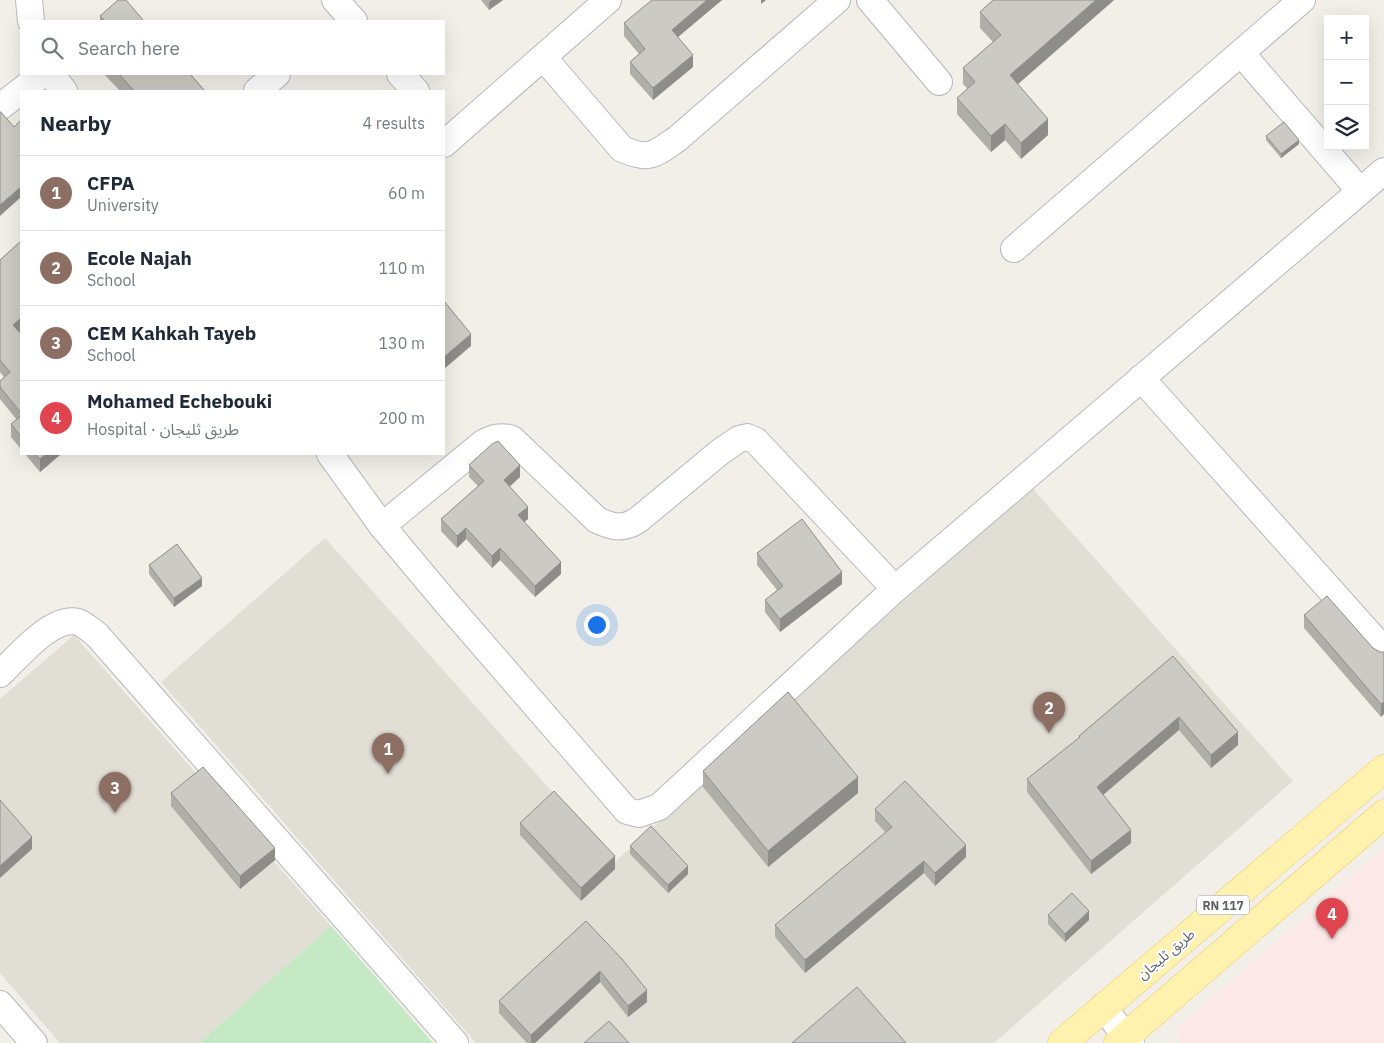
<!DOCTYPE html>
<html lang="en">
<head>
<meta charset="utf-8">
<style>
  :root { --surface:#fff; --page:#f2f2f3; --text:#1f2937; --muted:#747a83; --line:#e0e1e3; --accent:#d93025 }
  body { margin:0; font-family:"IBM Plex Sans","Noto Sans Arabic",sans-serif; background:var(--page); color:var(--text) }
  .controls { position:absolute; right:15px; top:15px; display:grid; overflow:hidden; border-radius:0px; box-shadow:0 5px 20px #0002 }
  .controls button { width:45px; height:45px; display:grid; place-items:center; padding:0; border:0; border-bottom:1px solid var(--line); background:var(--surface); color:var(--text); font:25px sans-serif }
  .you { position:absolute; left:596px; top:624px; width:18px; height:18px; margin:-12px; border:4px solid #fff; border-radius:50%; background:#1a73e8; box-shadow:0 0 0 8px #1a73e833 }
  .badge { display:grid; place-items:center; width:32px; height:32px; border-radius:50%; background:var(--accent); color:#fff; font-size:16px; font-weight:700 }
  .pin { position:absolute; translate:-50% -41px; filter:drop-shadow(0 1px 2px #0008) }
  .pin::after { content:''; position:absolute; top:26px; width:18px; height:15px; background:inherit; clip-path:polygon(0 0,100% 0,50% 100%) }
  .list { margin:0; padding:0; list-style:none }
  h2 { display:flex; justify-content:space-between; align-items:center; height:65px; margin:0; padding:0 20px; font-size:21px }
  h2 small { font-size:16px; font-weight:400; color:var(--muted) }
  .list li { display:grid; grid-template-columns:32px 1fr auto; gap:15px; align-items:center; box-sizing:border-box; height:75px; padding:0 20px; border-top:1px solid var(--line) }
  .list b { display:block; font-size:19px; white-space:nowrap }
  .list p { margin:0; font-size:16px; white-space:nowrap; color:var(--muted) }
  .list em { font-size:16px; font-style:normal; color:var(--muted) }
  .icon { flex:none; width:28px; height:28px; fill:none; stroke:currentColor; stroke-width:2; stroke-linecap:round; stroke-linejoin:round }
  .map { position:relative; flex:none; width:1384px; height:1043px; overflow:hidden }
  .search { position:absolute; background:var(--surface); box-shadow:0 5px 20px #0002; left:20px; top:20px; width:425px; height:55px; display:flex; align-items:center; gap:12px; box-sizing:border-box; padding:0 18px; border-radius:0px; color:var(--muted); font-size:19px }
  .panel { position:absolute; background:var(--surface); box-shadow:0 5px 20px #0002; left:20px; top:90px; width:425px; height:365px; border-radius:0px }
  .map>svg:first-child { display:block }
  .education { fill:#e1ded6 }
  .medical { fill:#fce8e6 }
  .green { fill:#c5e8c5 }
  .lines { fill:none; stroke-linecap:round; stroke-linejoin:round }
  .minor-casing { stroke:#b5b8bc; stroke-width:28 }
  .major-casing { stroke:#f2c960; stroke-width:29 }
  .minor { stroke:#fff; stroke-width:26 }
  .major { stroke:#fff2af; stroke-width:28 }
  .wall { fill:#afaea9 }
  .shaded-wall { fill:#8f8d8a }
  .building { fill:#cccac5; stroke:#8f8d8a }
  .labels { text-anchor:middle; dominant-baseline:central; stroke-width:4; stroke-linejoin:round; paint-order:stroke }
  .shield { fill:#fff; stroke:#8f9295; stroke-width:1 }
  .shield-label { font-size:12px; font-weight:bold; fill:#5f6368 }
  .street-label { font-size:14px; fill:#5f6368; stroke:#fff }
</style>
</head>
<body>
<div class="map">
<svg width="1384" height="1043" viewBox="0 0 1384 1043">
  <rect width="100%" height="100%" fill="#f1efe8"/>
  <g class="education">
    <polygon points="1032,488 1293,781 994,1043 476,1043 161,682 325,538 615,862 808,685"/>
    <polygon points="74,635 331,926 199,1043 60,1043 0,973 0,699"/>
  </g>
  <polygon class="medical" points="1384,848 1384,1043 1181,1043 1176,1030"/>
  <polygon class="green" points="331,926 433,1043 199,1043"/>
  <g class="lines">
    <g class="minor-casing">
      <g id="minor">
        <polyline points="29,0 31,21"/>
        <polyline points="335,0 354,21"/>
        <polyline points="870,0 939,82"/>
        <polyline points="1241,53 1360,191"/>
        <path d="M 543,57 L 622,149 C 650,161 653,155 677,139 L 837,0"/>
        <polyline points="51,74 64,91"/>
        <polyline points="400,74 416,91"/>
        <polyline points="257,91 277,74"/>
        <polyline points="0,107 43,74"/>
        <polyline points="444,144 608,0"/>
        <polyline points="1014,249 1302,0"/>
        <polyline points="1141,378 1384,650"/>
        <polyline points="330,454 382,526 444,600 627,811 639,814 659,807 895,589 1384,171"/>
        <path d="M 382,526 L 483,443 C 493,438 501,435 512,439 L 597,520 C 612,527 623,530 638,520 L 720,452 L 739,439 L 747,437 L 756,441 L 895,589"/>
        <path d="M 0,674 C 18,657 52,615 78,622 C 84,624 92,631 97,635 L 455,1043"/>
        <polyline points="0,1004 34,1043"/>
        <polyline points="1103,1007 1131,1043"/>
      </g>
    </g>
    <g class="major-casing">
      <g id="major">
        <polyline points="1062,1043 1384,769"/>
        <polyline points="1118,1043 1384,814"/>
      </g>
    </g>
    <use href="#minor" class="minor"/>
    <use href="#major" class="major"/>
  </g>
  <g class="wall">
    <polygon points="481,0 503,0 489,10"/>
    <polygon points="652,0 722,0 678,37 693,67 653,100 630,74 630,62 639,54 624,36 624,23"/>
    <polygon points="993,0 1114,0 1018,84 1048,135 1021,159 1005,140 991,152 957,114 957,98 968,89 963,84 963,68 993,42 980,28 980,12"/>
    <polygon points="100,16 144,21 100,21"/>
    <polygon points="104,74 190,74 205,91 120,91"/>
    <polygon points="1266,136 1299,144 1281,158 1266,140"/>
    <polygon points="21,241 21,330 19,332 21,334 21,449 11,437 11,424 17,420 0,399 0,381 4,377 0,372 0,260"/>
    <polygon points="25,454 61,454 40,472"/>
    <polygon points="469,465 520,477 509,486 528,519 524,522 561,574 535,597 500,560 492,568 466,539 457,548 441,531 441,519 478,486 469,477"/>
    <polygon points="757,553 842,584 780,632 765,612 765,600 777,590 757,565"/>
    <polygon points="149,565 202,586 174,607 149,574"/>
    <polygon points="1304,615 1373,648 1380,652 1384,652 1381,717 1304,628"/>
    <polygon points="1173,656 1238,745 1211,768 1179,730 1103,795 1131,843 1091,874 1027,792 1027,779 1079,738 1079,736"/>
    <polygon points="703,771 858,793 768,867 703,787"/>
    <polygon points="171,793 275,860 240,889 171,806"/>
    <polygon points="875,809 966,857 935,886 924,873 805,973 775,937 775,925 886,833 875,821"/>
    <polygon points="520,823 615,869 581,901 520,835"/>
    <polygon points="630,846 688,874 668,893 630,854"/>
    <polygon points="1048,915 1089,920 1065,942 1048,924"/>
    <polygon points="586,921 647,1002 628,1017 600,982 535,1043 527,1043 499,1013 499,1001"/>
  </g>
  <g class="shaded-wall">
    <polygon points="492,0 503,0 489,10 489,2"/>
    <polygon points="707,0 722,0 672,42 672,30"/>
    <polygon points="761,0 766,0 761,4"/>
    <polygon points="1096,0 1114,0 1010,91 1010,75"/>
    <polygon points="693,55 693,67 653,100 653,88"/>
    <polygon points="1048,119 1048,135 1021,159 1021,143"/>
    <polygon points="1005,124 1005,140 991,152 991,136"/>
    <polygon points="1299,140 1299,144 1281,158 1281,154"/>
    <polygon points="21,187 21,197 0,216 0,205"/>
    <polygon points="21,318 21,330 13,337 13,325"/>
    <polygon points="471,334 471,346 444,369 444,357"/>
    <polygon points="46,454 61,454 40,472 40,459"/>
    <polygon points="520,465 520,477 504,492 504,480"/>
    <polygon points="528,507 528,519 518,527 518,515"/>
    <polygon points="466,528 466,539 457,548 457,536"/>
    <polygon points="500,548 500,560 492,568 492,556"/>
    <polygon points="561,562 561,574 535,597 535,586"/>
    <polygon points="842,572 842,584 780,632 780,619"/>
    <polygon points="202,578 202,586 174,607 174,598"/>
    <polygon points="1384,702 1384,714 1381,717 1381,704"/>
    <polygon points="1179,717 1179,730 1097,800 1097,787"/>
    <polygon points="1238,732 1238,745 1211,768 1211,755"/>
    <polygon points="858,777 858,793 768,867 768,851"/>
    <polygon points="1131,830 1131,843 1091,874 1091,861"/>
    <polygon points="32,837 32,849 0,878 0,866"/>
    <polygon points="966,845 966,857 935,886 935,873"/>
    <polygon points="275,848 275,860 240,889 240,876"/>
    <polygon points="615,856 615,869 581,901 581,888"/>
    <polygon points="924,861 924,873 805,973 805,960"/>
    <polygon points="688,866 688,874 668,893 668,885"/>
    <polygon points="1089,911 1089,920 1065,942 1065,934"/>
    <polygon points="600,971 600,982 535,1043 531,1043 531,1035"/>
    <polygon points="647,990 647,1002 628,1017 628,1006"/>
  </g>
  <g class="building">
    <polygon points="118,0 126,0 144,21 105,21 100,16"/>
    <polygon points="652,0 707,0 672,30 693,55 653,88 630,62 645,49 624,23"/>
    <polygon points="993,0 1096,0 1010,75 1048,119 1021,143 1005,124 991,136 957,98 975,82 963,68 1001,35 980,12"/>
    <polygon points="119,74 190,74 205,91 134,91"/>
    <polygon points="0,112 1,112 14,127 21,120 21,187 0,205"/>
    <polygon points="1284,122 1299,140 1281,154 1266,136"/>
    <polygon points="21,241 21,318 13,325 21,334 21,413 0,387 0,381 10,372 0,360 0,260"/>
    <polygon points="444,301 471,334 444,357"/>
    <polygon points="21,416 21,437 11,424"/>
    <polygon points="498,441 520,465 504,480 528,507 518,515 561,562 535,586 500,548 492,556 466,528 457,536 441,519 484,481 469,465 492,444"/>
    <polygon points="35,454 46,454 40,459"/>
    <polygon points="802,519 842,572 780,619 765,600 783,586 757,553"/>
    <polygon points="177,544 202,578 174,598 149,565"/>
    <polygon points="1327,596 1373,648 1380,652 1384,652 1384,702 1381,704 1304,615"/>
    <polygon points="1173,656 1238,732 1211,755 1179,717 1097,787 1131,830 1091,861 1027,779 1080,737 1079,736"/>
    <polygon points="788,692 858,777 768,851 703,771"/>
    <polygon points="203,767 275,848 240,876 171,793"/>
    <polygon points="905,781 966,845 935,873 924,861 805,960 775,925 892,827 875,809"/>
    <polygon points="554,791 615,856 581,888 520,823"/>
    <polygon points="0,800 32,837 0,866"/>
    <polygon points="651,826 688,866 668,885 630,846"/>
    <polygon points="1072,893 1089,911 1065,934 1048,915"/>
    <polygon points="586,921 622,959 647,990 628,1006 600,971 531,1035 499,1001"/>
    <polygon points="857,987 906,1043 792,1043"/>
    <polygon points="609,1021 629,1043 584,1043"/>
  </g>
  <g class="labels">
    <rect class="shield" x="1197" y="895.5" width="52" height="19" rx="4"/>
    <g class="shield-label">
      <text x="1223" y="905">RN 117</text>
    </g>
    <g class="street-label">
      <text transform="translate(1166 954) rotate(-40)">طريق ثليجان</text>
    </g>
  </g>
</svg>
<div class="controls">
<button>+</button>
<button>−</button>
<button><svg class="icon" aria-label="layers" viewBox="0 0 24 24"><path d="M12 4l9 5-9 5-9-5zM3 14l9 5 9-5"/></svg></button>
</div>
<div class="you"></div>
<div class="pin badge" style="left:388px;top:774px;background:#8d6e63">1</div>
<div class="pin badge" style="left:1049px;top:733px;background:#8d6e63">2</div>
<div class="pin badge" style="left:115px;top:813px;background:#8d6e63">3</div>
<div class="pin badge" style="left:1332px;top:939px;background:#e0444e">4</div>
<div class="search"><svg class="icon" aria-label="search" viewBox="0 0 24 24"><circle cx="10" cy="10" r="6"/><path d="M15 15l6 6"/></svg>Search here</div>
<section class="panel">
<h2>Nearby<small>4 results</small></h2>
<ul class="list">
<li><span class="badge" style="background:#8d6e63">1</span><div><b>CFPA</b><p>University</p></div><em>60 m</em></li>
<li><span class="badge" style="background:#8d6e63">2</span><div><b>Ecole Najah</b><p>School</p></div><em>110 m</em></li>
<li><span class="badge" style="background:#8d6e63">3</span><div><b>CEM Kahkah Tayeb</b><p>School</p></div><em>130 m</em></li>
<li><span class="badge" style="background:#e0444e">4</span><div><b>Mohamed Echebouki</b><p>Hospital · طريق ثليجان</p></div><em>200 m</em></li>
</ul>
</section>
</div>
</body>
</html>
